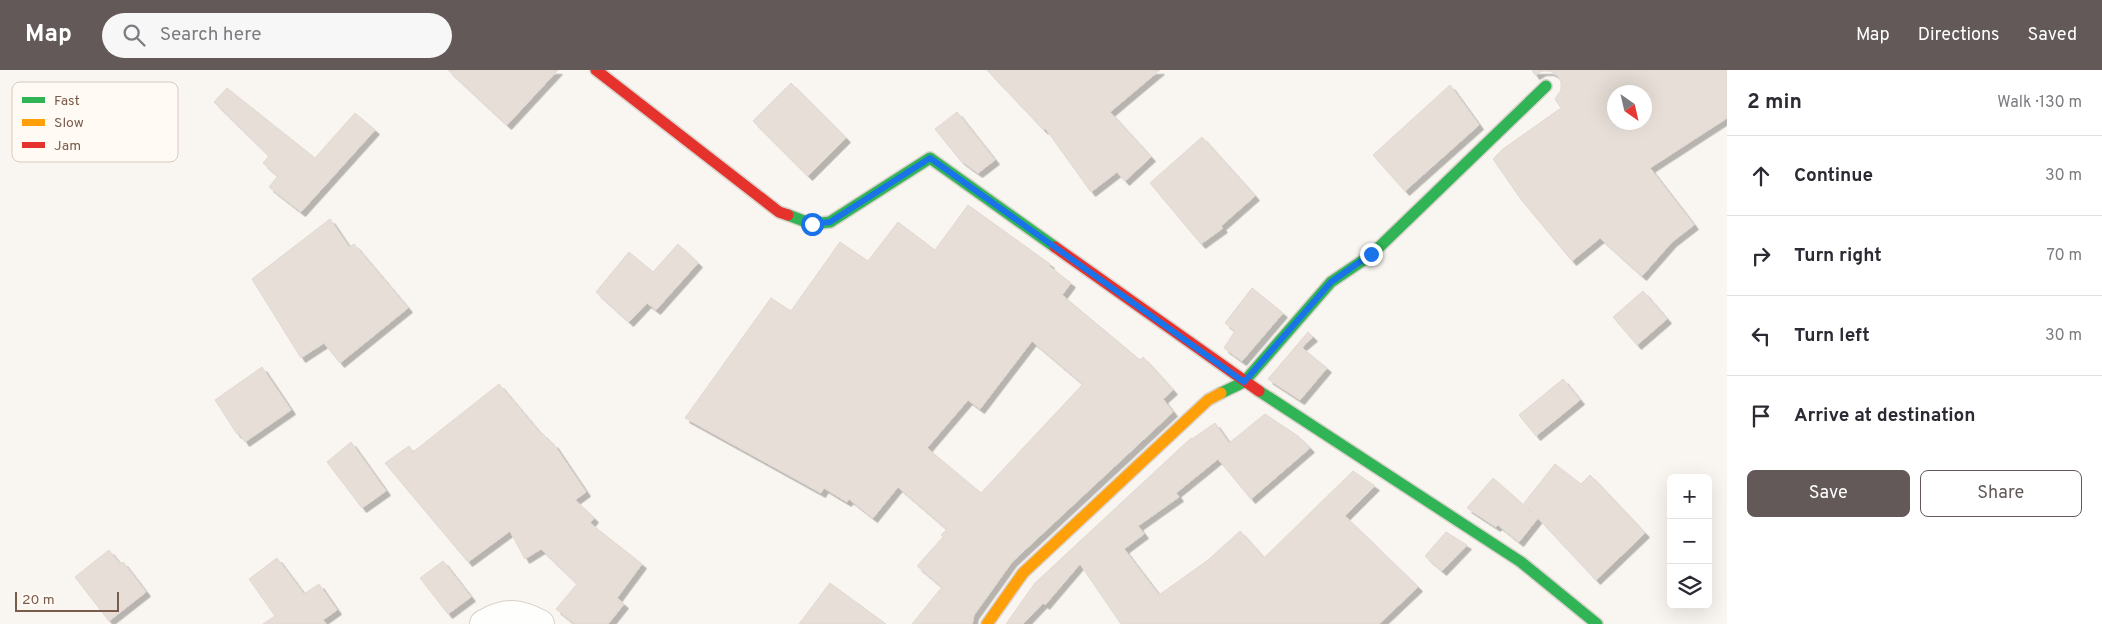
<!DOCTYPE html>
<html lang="en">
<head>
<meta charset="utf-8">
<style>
  :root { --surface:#fff; --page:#f7f7f7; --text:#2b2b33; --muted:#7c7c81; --line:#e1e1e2; --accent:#625958 }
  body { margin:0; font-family:Overpass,sans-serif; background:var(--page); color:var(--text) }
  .controls { position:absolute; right:15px; bottom:15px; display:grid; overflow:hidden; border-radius:8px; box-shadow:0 5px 20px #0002 }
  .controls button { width:45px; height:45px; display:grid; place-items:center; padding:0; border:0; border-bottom:1px solid var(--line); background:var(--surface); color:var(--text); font:25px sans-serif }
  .compass { position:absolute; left:1607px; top:15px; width:45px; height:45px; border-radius:50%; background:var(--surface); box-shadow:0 5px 20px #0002; rotate:146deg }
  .scale { position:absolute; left:15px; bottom:12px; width:104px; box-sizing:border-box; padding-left:5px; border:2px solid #7a5c4d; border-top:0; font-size:14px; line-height:18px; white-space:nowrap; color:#7a5c4d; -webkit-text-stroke:4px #fffaf3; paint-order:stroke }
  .stop { position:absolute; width:15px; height:15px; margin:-11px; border:4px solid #1a73e8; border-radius:50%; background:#fff }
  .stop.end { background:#1a73e8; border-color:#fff; box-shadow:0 1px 5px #0008 }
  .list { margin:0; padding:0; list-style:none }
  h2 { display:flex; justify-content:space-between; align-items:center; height:65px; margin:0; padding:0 20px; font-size:21px }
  h2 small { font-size:16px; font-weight:400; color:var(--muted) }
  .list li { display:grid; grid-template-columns:32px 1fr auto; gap:15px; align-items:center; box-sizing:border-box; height:80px; padding:0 20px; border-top:1px solid var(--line) }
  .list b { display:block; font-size:19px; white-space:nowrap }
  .list em { font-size:16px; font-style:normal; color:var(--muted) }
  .actions { display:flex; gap:10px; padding:15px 20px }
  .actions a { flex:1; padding:11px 0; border:1px solid var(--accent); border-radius:8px; text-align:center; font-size:18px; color:var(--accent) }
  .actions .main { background:var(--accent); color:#fff }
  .icon { flex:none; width:28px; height:28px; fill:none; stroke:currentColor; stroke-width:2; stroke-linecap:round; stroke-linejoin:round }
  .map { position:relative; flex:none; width:1727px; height:554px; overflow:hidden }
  header { display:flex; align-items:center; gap:30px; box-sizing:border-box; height:70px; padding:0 25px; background:var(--accent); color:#fff }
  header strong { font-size:24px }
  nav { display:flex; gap:28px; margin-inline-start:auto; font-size:18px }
  .search { width:350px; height:45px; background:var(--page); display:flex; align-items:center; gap:12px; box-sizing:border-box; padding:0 18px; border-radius:28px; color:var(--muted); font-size:19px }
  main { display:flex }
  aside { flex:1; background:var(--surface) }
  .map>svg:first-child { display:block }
  .building { fill:#e6ded7; stroke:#e2d8d2; fill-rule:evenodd; filter:url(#shadow) }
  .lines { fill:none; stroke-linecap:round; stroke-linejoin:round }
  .street-casing { stroke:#d7d1cb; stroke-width:30 }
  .fast-casing { stroke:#d9d2cb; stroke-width:14 }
  .slow-casing { stroke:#d9d2cb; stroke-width:14 }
  .jam-casing { stroke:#d9d2cb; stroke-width:14 }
  .street { stroke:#fefefd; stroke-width:28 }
  .fast { stroke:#30b455; stroke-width:11 }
  .slow { stroke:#ff9f0a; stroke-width:11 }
  .jam { stroke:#e5322d; stroke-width:11 }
  .route { stroke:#1a73e8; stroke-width:6 }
  .key { fill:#fffaf3; stroke:#d7cbc1; stroke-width:1 }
  .key-label { font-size:14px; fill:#7a5c4d }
</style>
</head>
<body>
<header>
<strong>Map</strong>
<div class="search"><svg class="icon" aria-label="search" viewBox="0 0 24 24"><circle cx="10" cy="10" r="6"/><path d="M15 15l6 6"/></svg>Search here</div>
<nav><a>Map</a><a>Directions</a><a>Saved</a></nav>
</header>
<main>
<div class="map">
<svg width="1727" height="554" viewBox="0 0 1727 554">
  <defs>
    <filter id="shadow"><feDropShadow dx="4.5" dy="4.5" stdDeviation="0" flood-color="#0004"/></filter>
  </defs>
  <rect width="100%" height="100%" fill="#f9f5f0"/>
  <g class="building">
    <polygon points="448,0 558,0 507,55"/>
    <polygon points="987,0 1160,0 1110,42 1151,87 1125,111 1117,102 1091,122 1045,58 1044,60"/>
    <path d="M 1532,0 L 1727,0 L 1727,48 L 1650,98 L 1694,155 L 1672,172 L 1642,206 L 1600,168 L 1572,191 L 1520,128 L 1493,89 L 1503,79 L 1561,38 L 1555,29 L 1561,20 L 1561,12 L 1558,6 L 1550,1 L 1542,1 L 1535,5 ZM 1614,22 L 1644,22 L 1644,52 L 1614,52 Z"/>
    <polygon points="791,13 846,68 808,106 753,51"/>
    <polygon points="1450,15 1479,55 1405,121 1373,85"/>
    <polygon points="227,18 315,88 355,43 375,60 301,142 269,117 278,106 263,93 269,86 214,32"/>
    <polygon points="957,42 995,90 978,103 960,90 935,59"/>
    <polygon points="1202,67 1255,126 1221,156 1223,158 1201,174 1150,113"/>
    <path d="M 968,135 L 1050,194 L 1049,196 L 1071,213 L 1062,225 L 1140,290 L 1143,287 L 1173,320 L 1163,329 L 1173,342 L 1012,492 L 974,545 L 972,554 L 912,554 L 942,517 L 917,496 L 943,467 L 941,465 L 947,459 L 898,417 L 873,448 L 849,429 L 847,432 L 824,418 L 821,423 L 685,348 L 771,228 L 791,241 L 840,172 L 868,191 L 898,152 L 935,180 ZM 1032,271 L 1083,314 L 981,423 L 927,378 L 968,330 L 980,339 Z"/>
    <polygon points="330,149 349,177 354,174 408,238 340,293 324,273 301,288 252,209"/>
    <polygon points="678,174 698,193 656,240 647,233 629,252 596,222 629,182 653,202"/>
    <polygon points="1252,218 1283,243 1242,291 1224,278 1235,261 1225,253"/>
    <polygon points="1643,221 1667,249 1637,275 1613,247"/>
    <polygon points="1308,262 1313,267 1301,277 1327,298 1300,330 1268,309"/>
    <polygon points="262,297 291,340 245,372 239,363 237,364 215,330"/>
    <polygon points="1563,309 1580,330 1536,366 1519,345"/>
    <polygon points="499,314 541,364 542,363 552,374 553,373 586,422 575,430 594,448 590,453 642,494 617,528 624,534 608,554 575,554 556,539 577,514 541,479 525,489 510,461 468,492 385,393 409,376 413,382"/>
    <polygon points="1265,344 1298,366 1310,378 1251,429 1218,389 1176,423 1179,427 1138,456 1144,464 1124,479 1159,525 1208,490 1240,461 1264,488 1353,401 1375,416 1345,446 1418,517 1379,554 1121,554 1080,494 1045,535 1043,533 1023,554 1006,554 1035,513 1191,368 1192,369 1215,353 1229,373"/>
    <polygon points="351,372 386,421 362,438 327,392"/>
    <polygon points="1555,394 1581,414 1590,405 1645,463 1596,510 1538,448 1519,472 1498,455 1496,457 1467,438 1493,408 1533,443 1524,433"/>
    <polygon points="1446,462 1467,475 1442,501 1425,486"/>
    <polygon points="109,480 120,494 123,492 146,522 109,551 75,507"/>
    <polygon points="277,488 304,524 319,514 337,540 323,550 326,554 263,554 275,546 249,509"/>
    <polygon points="443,491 471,527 448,544 420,508"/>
    <polygon points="830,513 886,554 799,554"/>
  </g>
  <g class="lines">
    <g class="street-casing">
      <path id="street" d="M 484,554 C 506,541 519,543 540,554"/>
    </g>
    <g class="fast-casing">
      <g id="fast">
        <polyline points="788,145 812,154 830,152 930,88 1055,177"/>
        <polyline points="1259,321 1521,492 1597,554"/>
        <polyline points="1221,323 1244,312 1331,212 1371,185 1546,16"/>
      </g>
    </g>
    <g class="slow-casing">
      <polyline id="slow" points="987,554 1023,503 1208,330 1221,323"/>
    </g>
    <g class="jam-casing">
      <g id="jam">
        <polyline points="596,0 779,142 788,145"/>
        <polyline points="1055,177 1259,321"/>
      </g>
    </g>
    <use href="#street" class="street"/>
    <use href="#fast" class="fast"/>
    <use href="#slow" class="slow"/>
    <use href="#jam" class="jam"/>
  </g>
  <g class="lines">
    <polyline class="route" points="812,154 830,152 930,88 1244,312 1331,212 1371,184"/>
  </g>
  <rect x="12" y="12" width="166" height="80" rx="8" class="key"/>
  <rect x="22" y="27" width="23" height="6" fill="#30b455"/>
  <rect x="22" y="49" width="23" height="7" fill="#ff9f0a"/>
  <rect x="22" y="72" width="23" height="6" fill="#e5322d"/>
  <g class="key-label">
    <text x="54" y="35">Fast</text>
    <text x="54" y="57">Slow</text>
    <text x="54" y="80">Jam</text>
  </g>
</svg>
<div class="controls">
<button>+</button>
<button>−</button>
<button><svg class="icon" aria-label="layers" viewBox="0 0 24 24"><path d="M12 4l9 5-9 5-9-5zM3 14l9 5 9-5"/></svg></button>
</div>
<svg class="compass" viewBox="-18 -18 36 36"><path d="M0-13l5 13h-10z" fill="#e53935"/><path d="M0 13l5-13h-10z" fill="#7c7c81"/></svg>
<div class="scale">20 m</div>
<div class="stop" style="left:812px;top:154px"></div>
<div class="stop end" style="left:1371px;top:184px"></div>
</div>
<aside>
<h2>2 min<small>Walk · 130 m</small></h2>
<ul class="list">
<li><svg class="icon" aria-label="ahead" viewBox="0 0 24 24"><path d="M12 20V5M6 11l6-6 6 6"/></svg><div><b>Continue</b></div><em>30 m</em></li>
<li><svg class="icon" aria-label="right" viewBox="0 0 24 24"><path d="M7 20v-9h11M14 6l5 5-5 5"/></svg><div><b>Turn right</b></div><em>70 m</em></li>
<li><svg class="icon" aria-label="left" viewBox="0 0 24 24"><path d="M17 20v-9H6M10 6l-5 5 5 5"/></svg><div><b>Turn left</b></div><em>30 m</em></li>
<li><svg class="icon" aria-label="arrive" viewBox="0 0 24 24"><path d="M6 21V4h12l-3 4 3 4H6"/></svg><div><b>Arrive at destination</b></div></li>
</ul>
<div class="actions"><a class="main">Save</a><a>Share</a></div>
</aside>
</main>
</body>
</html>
